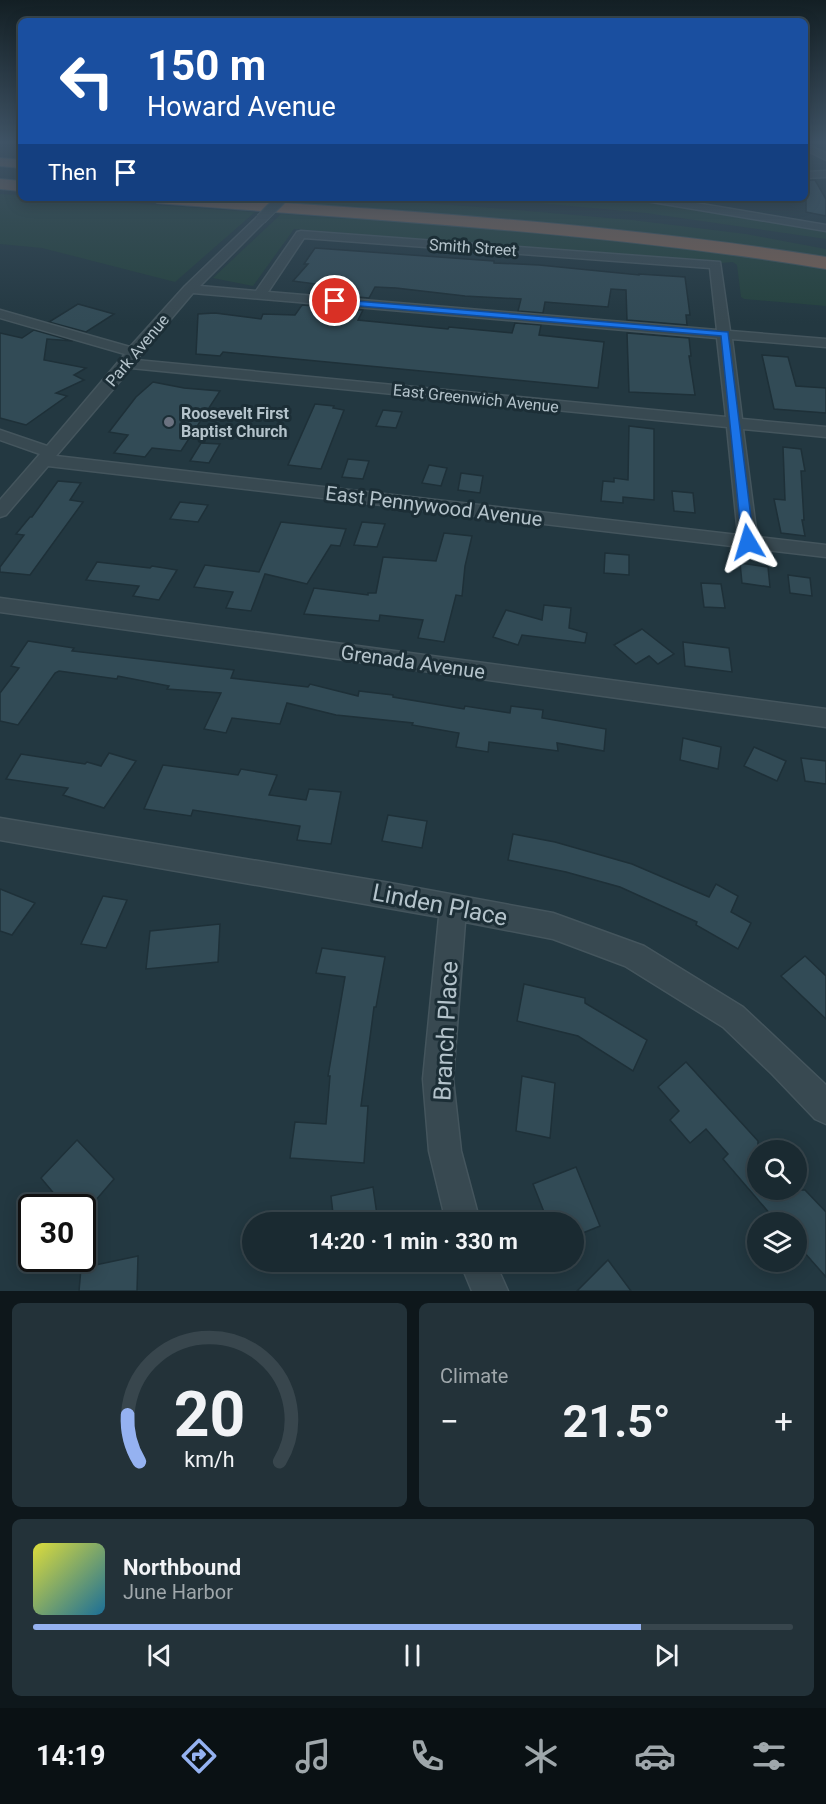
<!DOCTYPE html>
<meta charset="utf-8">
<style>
body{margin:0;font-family:Roboto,sans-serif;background:#233239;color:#f1f3f6;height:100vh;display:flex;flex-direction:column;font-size:22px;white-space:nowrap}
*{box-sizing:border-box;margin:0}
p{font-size:20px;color:#9fa7ab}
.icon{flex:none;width:33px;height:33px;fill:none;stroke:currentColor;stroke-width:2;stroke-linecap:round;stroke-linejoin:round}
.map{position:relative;height:1291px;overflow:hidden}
.sheet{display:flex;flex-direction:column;gap:12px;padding:12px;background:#0e171b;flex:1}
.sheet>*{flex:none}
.hud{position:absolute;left:18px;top:18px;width:790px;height:183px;border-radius:9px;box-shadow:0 3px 15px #0003,0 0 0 2px #38464d;background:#1a4fa0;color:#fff;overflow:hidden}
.tools{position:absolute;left:747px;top:1140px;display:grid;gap:12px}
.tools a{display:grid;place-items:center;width:60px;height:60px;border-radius:50%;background:#1a2a31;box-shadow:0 3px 15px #0003,0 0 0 2px #38464d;font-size:30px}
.speed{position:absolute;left:18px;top:1194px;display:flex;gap:12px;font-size:30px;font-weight:700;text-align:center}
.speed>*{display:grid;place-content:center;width:78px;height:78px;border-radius:50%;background:#1a2a31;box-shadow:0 3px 15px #0003,0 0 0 2px #38464d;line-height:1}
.speed .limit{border:3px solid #111;border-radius:9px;background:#fff;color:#111}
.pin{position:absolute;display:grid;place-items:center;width:51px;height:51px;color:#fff;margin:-26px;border:3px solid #fff;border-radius:50%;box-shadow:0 2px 6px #0007}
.me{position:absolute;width:66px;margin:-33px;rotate:353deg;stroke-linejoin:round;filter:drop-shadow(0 0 4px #0008)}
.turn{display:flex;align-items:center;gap:21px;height:126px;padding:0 30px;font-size:27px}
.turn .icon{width:78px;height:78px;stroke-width:2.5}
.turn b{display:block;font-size:42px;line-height:51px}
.then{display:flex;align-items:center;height:57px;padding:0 30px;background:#0003;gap:12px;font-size:22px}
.big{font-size:45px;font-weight:700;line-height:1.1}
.sheet .widget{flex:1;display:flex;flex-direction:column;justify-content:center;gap:9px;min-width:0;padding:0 21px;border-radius:9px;background:#233239}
.sheet .dial{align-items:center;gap:0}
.dial svg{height:156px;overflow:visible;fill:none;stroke:#38464d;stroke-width:7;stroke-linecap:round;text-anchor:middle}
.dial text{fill:#f1f3f6;stroke:none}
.song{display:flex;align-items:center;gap:18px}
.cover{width:72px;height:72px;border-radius:9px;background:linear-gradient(135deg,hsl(60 70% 55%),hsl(200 70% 35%))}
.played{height:6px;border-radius:3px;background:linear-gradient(90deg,#95b2f1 80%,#38464d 80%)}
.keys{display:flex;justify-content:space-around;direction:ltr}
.heat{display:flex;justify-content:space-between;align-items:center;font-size:33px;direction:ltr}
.sheet .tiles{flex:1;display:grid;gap:12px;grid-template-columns:1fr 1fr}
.widget:last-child{grid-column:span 2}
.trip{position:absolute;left:242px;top:1212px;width:342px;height:60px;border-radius:30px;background:#1a2a31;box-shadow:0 3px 15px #0003,0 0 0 2px #38464d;font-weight:700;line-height:60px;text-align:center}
.dock{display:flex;height:96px;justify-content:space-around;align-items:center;background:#0a1114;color:#9fa7ab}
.dock .icon{width:42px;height:42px}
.dock .selected{color:#95b2f1}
.dock b{font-size:27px;color:#f1f3f6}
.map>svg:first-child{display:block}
.green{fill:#25423e}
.building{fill:#324b56;stroke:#1e3038;stroke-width:1.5}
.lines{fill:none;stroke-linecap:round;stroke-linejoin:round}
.minor-casing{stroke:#44555d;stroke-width:3}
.highway-casing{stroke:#42535b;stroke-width:2}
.minor{fill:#384951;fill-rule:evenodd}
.highway{fill:#786054;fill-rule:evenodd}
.minor-bridge-casing{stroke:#44555d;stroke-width:12;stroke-linecap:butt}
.minor-bridge{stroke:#384951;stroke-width:10}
.route{fill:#1a73e8;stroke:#114b97;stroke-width:1.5}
.worship-dot{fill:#6b7280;stroke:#1c2e36;stroke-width:2}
.labels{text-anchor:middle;stroke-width:6;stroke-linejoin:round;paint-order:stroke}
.far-street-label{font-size:16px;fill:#b4c3cb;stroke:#1c2e36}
.far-poi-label{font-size:16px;font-weight:bold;fill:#b4c3cb;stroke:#1c2e36;text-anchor:start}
.street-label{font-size:20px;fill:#b4c3cb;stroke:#1c2e36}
.near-street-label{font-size:24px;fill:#b4c3cb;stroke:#1c2e36}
</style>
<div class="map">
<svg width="826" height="1291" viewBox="0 0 826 1291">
<rect width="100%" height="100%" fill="#233841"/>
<g class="green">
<polygon points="0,194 21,195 21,198 58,198 255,212 175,282 42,248 0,244"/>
<path d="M 202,198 L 361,198 L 492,208 L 632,220 L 746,234 L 826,249 L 826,259 C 620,220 410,217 202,198 Z"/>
<polygon points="484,198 628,198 826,232 826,239 646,213"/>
<path d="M 281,214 C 463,227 647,235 826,270 L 826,306 L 744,299 L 741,297 L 737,265 L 733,262 L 721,263 L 294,229 L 253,286 L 213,278 Z"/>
</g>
<g class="building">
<polygon points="806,180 815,180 826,199 826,216 806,212"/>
<polygon points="315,248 494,261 494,263 539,265 639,275 639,274 685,277 690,315 686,315 687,325 627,320 626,290 611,289 608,307 545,302 543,313 518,311 521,299 465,296 396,288 375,287 369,298 310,293 316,284 293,281 308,264 304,264"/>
<polygon points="78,304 114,314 86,332 49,322"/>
<polygon points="302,305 363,310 358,320 448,329 449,327 512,333 515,323 541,325 539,335 604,342 598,388 223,352 220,356 196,354 198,314 215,313 261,319 263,314 295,315"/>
<polygon points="34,330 73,341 47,339 44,360 86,368 74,375 84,380 56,393 67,396 26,425 0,418 0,333 22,338"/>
<polygon points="627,333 689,338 691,356 689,356 695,395 629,392"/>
<polygon points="762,355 788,357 796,386 826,388 826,413 774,409"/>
<polygon points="153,382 184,388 220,391 181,451 152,448 145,457 114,453 128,435 109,432 136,397"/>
<polygon points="315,404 334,406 333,408 344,410 321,469 288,465"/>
<polygon points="383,410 402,412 396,428 376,426"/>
<polygon points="629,426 654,429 654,500 623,497 623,503 601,501 603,481 614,482 614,478 628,480"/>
<polygon points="201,443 220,444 209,463 190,461"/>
<polygon points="783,447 801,449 805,471 801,471 804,520 802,520 805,536 781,533 774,499 785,500"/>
<polygon points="348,459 369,461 363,479 342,477"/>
<polygon points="429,465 447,468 441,486 422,483"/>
<polygon points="461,473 483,476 480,493 458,490"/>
<polygon points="58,481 81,483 70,500 83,502 30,575 0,572 0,567 24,535 16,534 30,517 32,517"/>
<polygon points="672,491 693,493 695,513 674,511"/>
<polygon points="180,502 208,505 198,522 170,519"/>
<polygon points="281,522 346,529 340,546 331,545 307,584 265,574 251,611 226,608 233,592 194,587 205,565 259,572"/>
<polygon points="362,522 385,524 377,547 354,545"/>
<polygon points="444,533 472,536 465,566 462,596 456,595 444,642 418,638 423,620 380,615 379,621 304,614 314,588 368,595 368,593 376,593 383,557 436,561"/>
<polygon points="605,553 629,555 629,575 604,573"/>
<polygon points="97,562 150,568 152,566 177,570 159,600 133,596 139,586 86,580"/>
<polygon points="740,563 768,567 770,587 742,583"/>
<polygon points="788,575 810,578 812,596 790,593"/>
<polygon points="701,583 721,584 725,608 704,607"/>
<polygon points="544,605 571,608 569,628 587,633 585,643 522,635 518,645 493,637 506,610 542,620"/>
<polygon points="642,629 674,654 658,664 649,656 636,664 614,645"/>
<polygon points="28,641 74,648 72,651 234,670 231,678 308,687 310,684 358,696 359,691 393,695 393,697 464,709 465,706 510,713 511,706 543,710 542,718 606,729 604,751 557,743 558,751 489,742 488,752 456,747 459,733 412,725 413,723 336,715 287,703 280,724 232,718 226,733 204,729 221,693 167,689 169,686 118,676 117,679 59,671 55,673 18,725 0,721 0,693 19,668 11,666"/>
<polygon points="683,642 729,648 732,672 685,666"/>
<polygon points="683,738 721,747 718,769 680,760"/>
<polygon points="754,747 786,761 777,781 744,766"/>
<polygon points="109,753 136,761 104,808 63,795 68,788 6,779 21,754 85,764 87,762 101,766"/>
<polygon points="801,758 826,761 826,784 805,781"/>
<polygon points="163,765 238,775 241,769 277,775 269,795 306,800 309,789 341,792 331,844 297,840 300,826 193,810 191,816 144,809"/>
<polygon points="388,815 427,821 422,848 382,841"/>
<polygon points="513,834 555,842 632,864 709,897 716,884 738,896 731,912 751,923 738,949 696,925 697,922 620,887 566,872 508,860"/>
<polygon points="0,889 35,903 12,935 0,931"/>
<polygon points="103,896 127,900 106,948 81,944"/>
<polygon points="220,924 218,962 146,969 150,931"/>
<polygon points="322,948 385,957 376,1007 374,1007 361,1106 368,1106 364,1163 290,1158 295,1122 326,1124 330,1076 328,1076 345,977 316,973"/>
<polygon points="805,956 826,976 826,1019 781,976"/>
<polygon points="524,984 585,998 585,1003 647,1040 633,1071 578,1036 517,1021"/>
<polygon points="686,1062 758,1141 758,1190 805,1190 826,1212 826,1277 796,1243 796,1222 777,1222 723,1159 728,1154 706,1129 690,1143 670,1120 679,1111 658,1087"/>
<polygon points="522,1076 555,1083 550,1138 516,1131"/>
<polygon points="77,1140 114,1179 89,1208 66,1208 41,1178"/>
<polygon points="576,1167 600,1226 573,1237 573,1222 548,1222 533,1184"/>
<polygon points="373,1187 378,1222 334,1222 331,1196"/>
<polygon points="138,1256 137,1291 79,1291 81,1268"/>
<polygon points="608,1260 631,1291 577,1291"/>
</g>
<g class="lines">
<g class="minor-casing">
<g id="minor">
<polygon points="806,144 826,153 826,160 806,150"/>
<polygon points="826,171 826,177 806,178 806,172"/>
<polygon points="641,198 666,198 826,225 826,231 646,201"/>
<path d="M 261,216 L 265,217 L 265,221 L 200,286 L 256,291 L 297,232 L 301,231 L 720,262 L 730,331 L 826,339 L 826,347 L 732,339 L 742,419 L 826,427 L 826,437 L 743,429 L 757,537 L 826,545 L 826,557 L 48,466 L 6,515 L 0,517 L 0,500 L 40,454 L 0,440 L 0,430 L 47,446 L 125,354 L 0,318 L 0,310 L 130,347 L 185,286 L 257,217 ZM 304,238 L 710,268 L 717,330 L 268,292 ZM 193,293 L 717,338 L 726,417 L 136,360 ZM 131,368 L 727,427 L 738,535 L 56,456 Z"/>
<polygon points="0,598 826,709 826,727 0,612"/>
<polygon points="0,818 390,883 553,913 644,946 743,1007 826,1085 826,1124 815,1119 772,1074 723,1027 625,966 553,939 465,922 453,1079 461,1151 480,1222 446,1222 429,1151 423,1079 439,917 0,840"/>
<polygon points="460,1262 495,1262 508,1291 472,1291"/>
</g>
</g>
<g class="highway-casing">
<g id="highway">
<polygon points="0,158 21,160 21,168 0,166"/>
<polygon points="0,179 21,181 21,191 0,189"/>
<path d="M 149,198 C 229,198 309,205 389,210 C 535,221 681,234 826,257 L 826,269 C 604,232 381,221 157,203 Z"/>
</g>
</g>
<use href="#minor" class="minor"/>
<use href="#highway" class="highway"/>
<g class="minor-bridge-casing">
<polyline id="minor-bridge" points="261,219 282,198"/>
</g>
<use href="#minor-bridge" class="minor-bridge"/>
</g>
<linearGradient id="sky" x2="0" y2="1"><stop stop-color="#131f24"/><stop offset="0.44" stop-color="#3f5365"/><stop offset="1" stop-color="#3f5365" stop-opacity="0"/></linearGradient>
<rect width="826" height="323" fill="url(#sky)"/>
<polygon class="route" points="332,299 728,332 754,542 748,546 742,542 721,336 335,304 332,303"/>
<circle class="worship-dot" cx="169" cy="422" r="6"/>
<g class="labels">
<g class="far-street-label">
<text transform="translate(473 247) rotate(4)" y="6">Smith Street</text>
<text transform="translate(137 350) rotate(-50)" y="6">Park Avenue</text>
<text transform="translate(476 398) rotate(6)" y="6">East Greenwich Avenue</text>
</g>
<g class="far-poi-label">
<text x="181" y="419">Roosevelt First<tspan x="181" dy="18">Baptist Church</tspan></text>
</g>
<g class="street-label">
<text transform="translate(434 506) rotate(7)" y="7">East Pennywood Avenue</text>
<text transform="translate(413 662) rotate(8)" y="7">Grenada Avenue</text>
</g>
<g class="near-street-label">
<text transform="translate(440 905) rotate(11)" y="8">Linden Place</text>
<text transform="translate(446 1031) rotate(-87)" y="8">Branch Place</text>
</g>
</g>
</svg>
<div class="tools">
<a><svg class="icon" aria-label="search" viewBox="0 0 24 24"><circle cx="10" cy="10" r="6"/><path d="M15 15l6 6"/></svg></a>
<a><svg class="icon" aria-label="layers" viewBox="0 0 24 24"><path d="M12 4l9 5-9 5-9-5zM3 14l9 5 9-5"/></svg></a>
</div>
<div class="speed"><div class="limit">30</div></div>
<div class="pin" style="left:335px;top:301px;background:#d93025"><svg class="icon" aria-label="arrive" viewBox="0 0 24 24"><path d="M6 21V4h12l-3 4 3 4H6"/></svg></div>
<svg class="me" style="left:748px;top:542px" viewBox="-20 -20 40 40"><path d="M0-17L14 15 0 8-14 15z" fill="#1a73e8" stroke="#fff" stroke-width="4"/></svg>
<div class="trip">14:20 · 1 min · 330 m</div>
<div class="hud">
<div class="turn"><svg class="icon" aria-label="left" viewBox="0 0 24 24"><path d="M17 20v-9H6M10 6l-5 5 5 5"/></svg><div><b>150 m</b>Howard Avenue</div></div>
<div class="then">Then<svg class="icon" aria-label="arrive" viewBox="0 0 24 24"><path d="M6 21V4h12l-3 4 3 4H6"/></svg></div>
</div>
</div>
<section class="sheet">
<div class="tiles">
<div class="widget dial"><svg viewBox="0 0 100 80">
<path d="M14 69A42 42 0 1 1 86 69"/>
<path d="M14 69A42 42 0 0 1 8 45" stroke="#95b2f1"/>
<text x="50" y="56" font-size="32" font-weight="700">20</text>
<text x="50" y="72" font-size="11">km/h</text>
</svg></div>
<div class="widget"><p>Climate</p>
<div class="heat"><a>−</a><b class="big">21.5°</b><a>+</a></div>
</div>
<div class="widget">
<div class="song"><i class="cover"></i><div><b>Northbound</b><p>June Harbor</p></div></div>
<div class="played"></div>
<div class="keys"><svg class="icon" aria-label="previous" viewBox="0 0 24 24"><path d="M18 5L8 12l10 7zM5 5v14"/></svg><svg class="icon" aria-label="pause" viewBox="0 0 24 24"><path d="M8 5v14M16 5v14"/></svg><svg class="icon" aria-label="next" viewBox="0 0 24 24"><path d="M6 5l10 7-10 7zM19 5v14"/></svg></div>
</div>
</div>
</section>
<nav class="dock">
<b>14:19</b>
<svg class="icon selected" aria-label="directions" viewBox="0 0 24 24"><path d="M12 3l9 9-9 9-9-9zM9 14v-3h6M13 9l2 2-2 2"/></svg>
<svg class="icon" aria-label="music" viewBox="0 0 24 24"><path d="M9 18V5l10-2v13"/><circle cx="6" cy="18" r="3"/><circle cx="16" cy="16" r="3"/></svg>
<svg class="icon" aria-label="phone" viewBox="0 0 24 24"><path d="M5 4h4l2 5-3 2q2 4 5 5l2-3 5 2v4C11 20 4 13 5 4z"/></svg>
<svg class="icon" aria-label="climate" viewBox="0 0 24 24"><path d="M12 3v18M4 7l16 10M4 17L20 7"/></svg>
<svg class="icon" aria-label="car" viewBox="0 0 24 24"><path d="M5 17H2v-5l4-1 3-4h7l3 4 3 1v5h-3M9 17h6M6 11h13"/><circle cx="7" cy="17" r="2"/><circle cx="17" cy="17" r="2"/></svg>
<svg class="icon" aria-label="filters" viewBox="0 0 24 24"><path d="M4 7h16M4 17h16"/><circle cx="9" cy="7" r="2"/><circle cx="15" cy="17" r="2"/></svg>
</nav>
